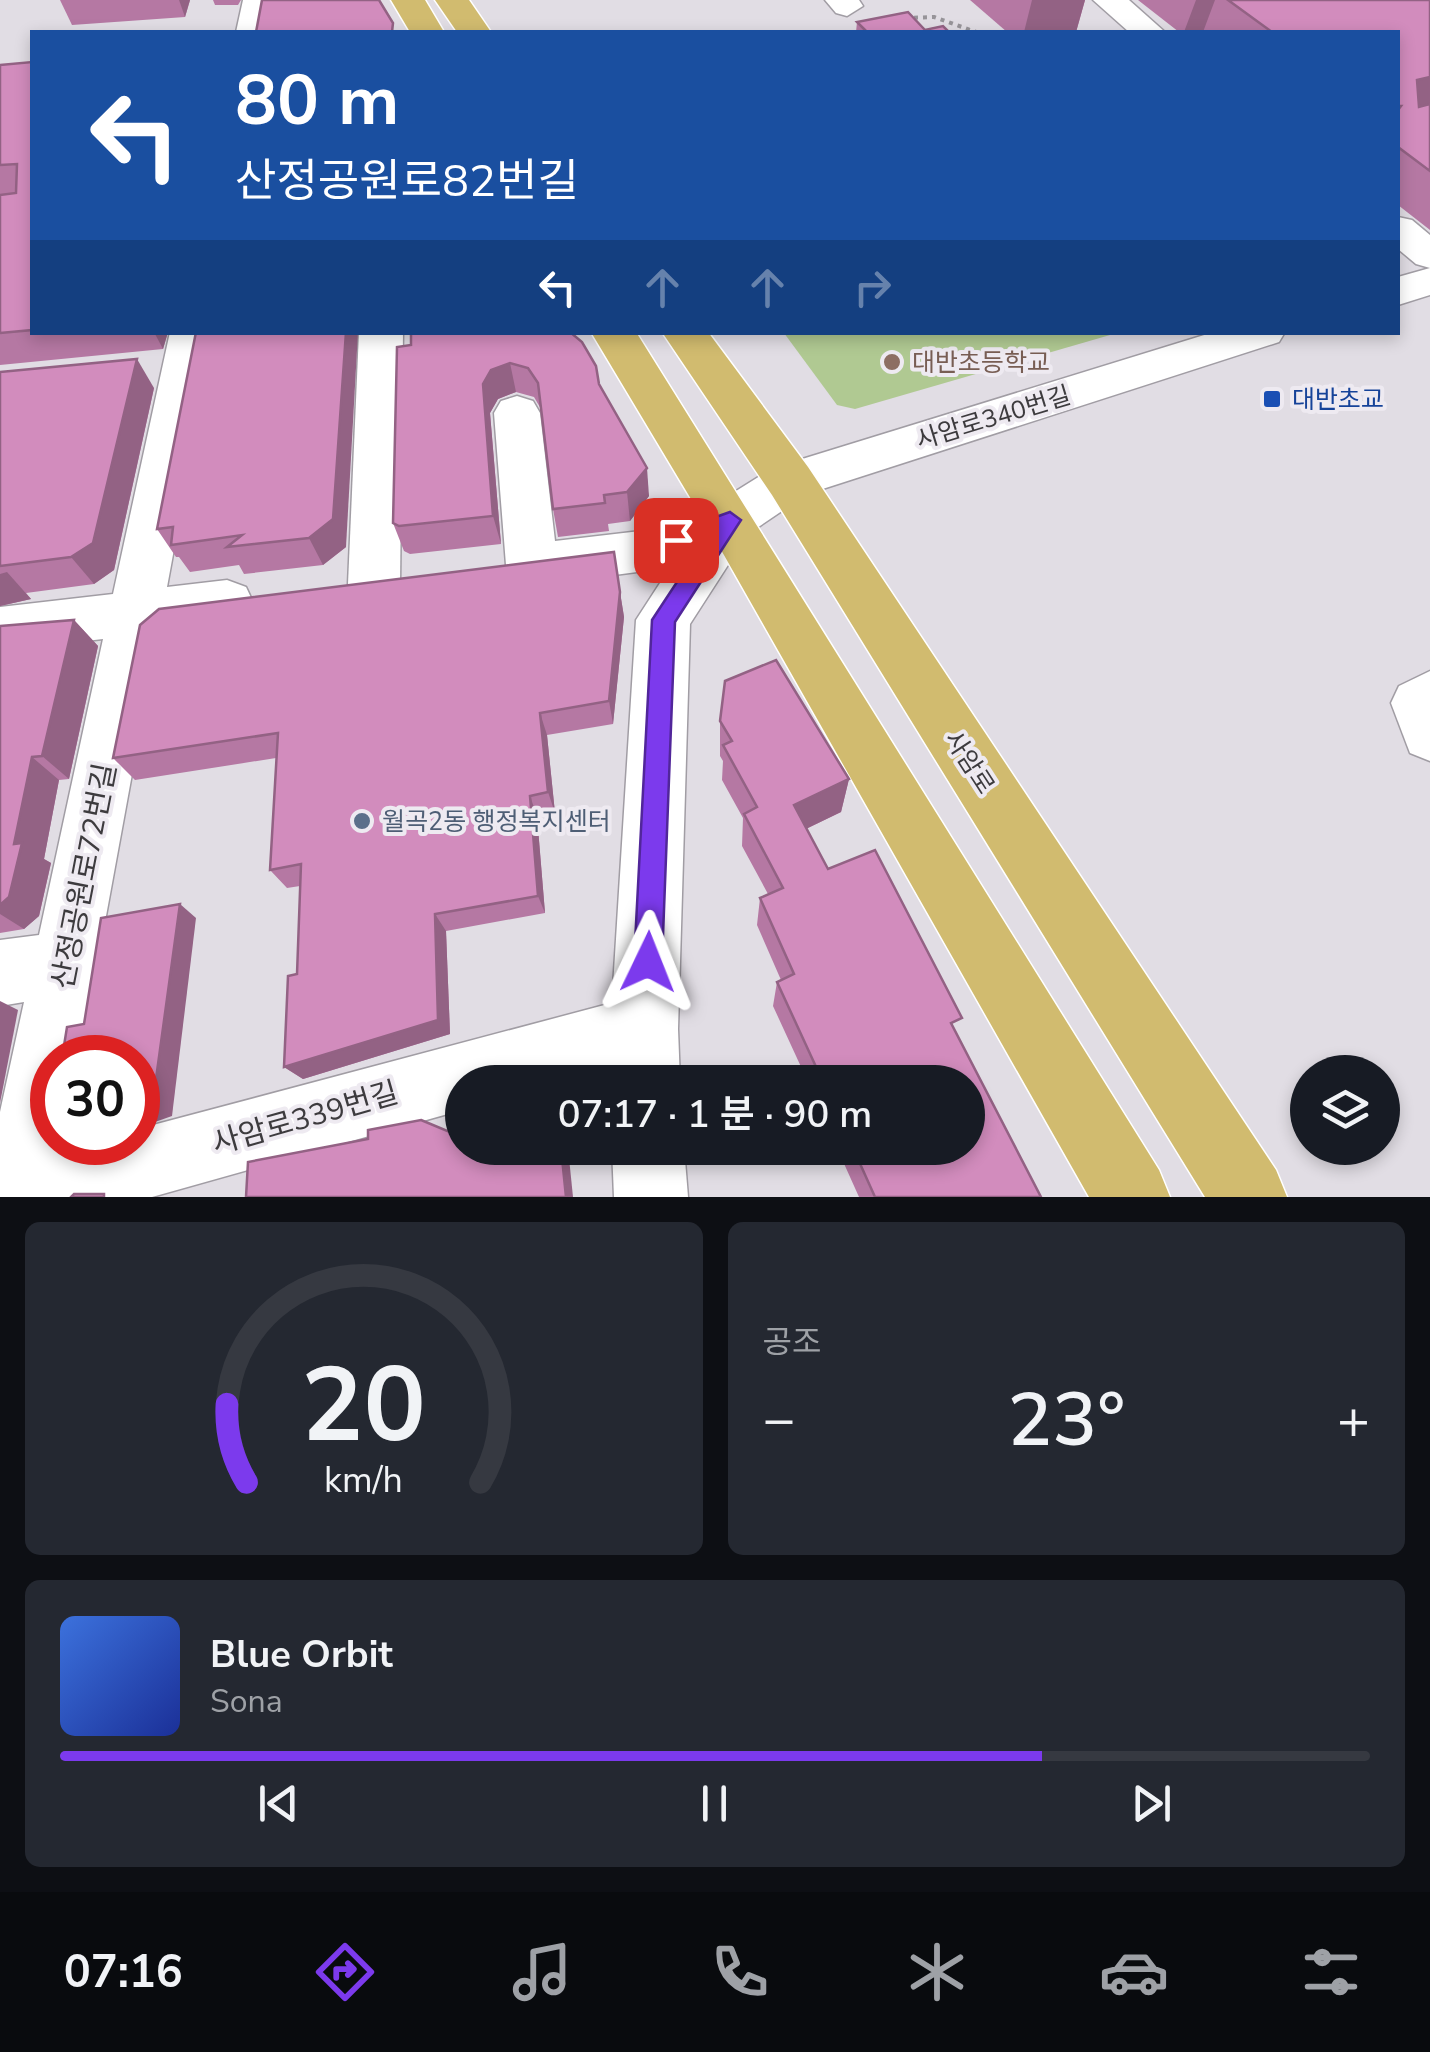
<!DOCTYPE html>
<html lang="ko">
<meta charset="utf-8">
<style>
body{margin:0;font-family:"Nunito Sans","Noto Sans KR",sans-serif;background:#242831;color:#f1f3f6;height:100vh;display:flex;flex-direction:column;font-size:38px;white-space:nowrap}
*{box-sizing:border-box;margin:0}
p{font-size:32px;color:#9ea1a6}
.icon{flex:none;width:55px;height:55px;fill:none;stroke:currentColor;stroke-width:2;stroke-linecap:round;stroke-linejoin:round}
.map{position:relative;height:1197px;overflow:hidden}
.drawer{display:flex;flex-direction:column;gap:25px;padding:25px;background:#0d0f14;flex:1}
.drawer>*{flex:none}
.banner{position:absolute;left:30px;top:30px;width:1370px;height:305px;border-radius:0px;box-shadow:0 5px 15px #0003;background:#1a4fa0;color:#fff;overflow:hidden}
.controls{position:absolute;left:1290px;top:1055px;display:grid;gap:20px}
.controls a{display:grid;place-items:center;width:110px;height:110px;border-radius:50%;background:#171b24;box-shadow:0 5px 15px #0003;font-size:50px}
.speed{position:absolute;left:30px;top:1035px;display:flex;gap:20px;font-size:50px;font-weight:700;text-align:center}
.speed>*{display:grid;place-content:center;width:130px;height:130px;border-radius:50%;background:#171b24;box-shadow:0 5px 15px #0003;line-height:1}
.speed .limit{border:15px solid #d22;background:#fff;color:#111}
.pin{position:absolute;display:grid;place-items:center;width:85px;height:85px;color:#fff;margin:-42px;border-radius:20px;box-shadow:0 5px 15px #0006}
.me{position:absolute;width:110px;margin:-55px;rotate:2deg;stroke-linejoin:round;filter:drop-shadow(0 0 8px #0008)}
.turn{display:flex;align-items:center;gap:35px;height:210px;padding:0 40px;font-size:45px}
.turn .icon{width:130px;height:130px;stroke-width:2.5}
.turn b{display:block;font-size:70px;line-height:85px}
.lanes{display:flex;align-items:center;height:95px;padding:0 40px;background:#0003;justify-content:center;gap:50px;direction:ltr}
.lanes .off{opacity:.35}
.big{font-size:75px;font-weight:600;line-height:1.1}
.drawer .card{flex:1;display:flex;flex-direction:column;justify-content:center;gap:15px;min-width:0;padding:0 35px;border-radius:15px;background:#242831}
.drawer .dial{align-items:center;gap:0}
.dial svg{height:260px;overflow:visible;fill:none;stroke:#363941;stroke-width:7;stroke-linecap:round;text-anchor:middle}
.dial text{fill:#f1f3f6;stroke:none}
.song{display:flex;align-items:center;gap:30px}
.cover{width:120px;height:120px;border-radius:15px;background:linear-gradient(135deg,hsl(220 70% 55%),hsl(230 70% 35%))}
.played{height:10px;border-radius:5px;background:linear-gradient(90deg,#7c3aed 75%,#363941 75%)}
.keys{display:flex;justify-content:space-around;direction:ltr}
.heat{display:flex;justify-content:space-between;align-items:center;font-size:55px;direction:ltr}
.drawer .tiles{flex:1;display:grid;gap:25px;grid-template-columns:1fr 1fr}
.card:last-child{grid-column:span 2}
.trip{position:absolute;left:445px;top:1065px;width:540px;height:100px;border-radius:50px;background:#171b24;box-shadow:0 5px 15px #0003;font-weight:600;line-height:100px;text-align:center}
.tab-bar{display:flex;height:160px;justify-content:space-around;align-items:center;background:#090b0e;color:#9ea1a6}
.tab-bar .icon{width:70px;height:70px}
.tab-bar .selected{color:#7c3aed}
.tab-bar b{font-size:45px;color:#f1f3f6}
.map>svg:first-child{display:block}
.green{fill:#b0c992}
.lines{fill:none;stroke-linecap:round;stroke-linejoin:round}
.minor-casing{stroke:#a19da4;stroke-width:3}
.major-casing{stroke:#fff;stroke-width:3}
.path{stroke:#979499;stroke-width:4;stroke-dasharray:4 5;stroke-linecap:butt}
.minor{fill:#fff;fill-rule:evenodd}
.major{fill:#d1bb6f;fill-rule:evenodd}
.wall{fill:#b578a3}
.shaded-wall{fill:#936284}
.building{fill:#d28cbd;stroke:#936284;stroke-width:2.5}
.route{fill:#7c3aed;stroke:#51269a;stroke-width:2.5}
.education-dot{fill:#8d6e63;stroke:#eeeaf1;stroke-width:4}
.transit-dot{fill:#1a4fb4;stroke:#eeeaf1;stroke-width:4}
.service-dot{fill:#5c6f8a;stroke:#eeeaf1;stroke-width:4}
.labels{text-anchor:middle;stroke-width:8;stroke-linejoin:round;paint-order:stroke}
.education-label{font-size:25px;fill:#785e54;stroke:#eeeaf1;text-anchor:start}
.transit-label{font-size:25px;fill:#164399;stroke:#eeeaf1;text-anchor:start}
.street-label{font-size:25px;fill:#3d3b3e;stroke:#eeeaf1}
.service-label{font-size:25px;fill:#4e5e75;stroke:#eeeaf1;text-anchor:start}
.near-street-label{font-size:30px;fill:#3d3b3e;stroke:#eeeaf1}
</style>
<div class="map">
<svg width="1430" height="1197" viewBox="0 0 1430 1197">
<rect width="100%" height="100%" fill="#e1dde4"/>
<polygon class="green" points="784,333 1117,333 855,409 837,405"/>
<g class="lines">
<g class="minor-casing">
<g id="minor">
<polygon points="243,0 275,0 268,32 236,32"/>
<polygon points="825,0 859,0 863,6 847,16 836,13"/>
<polygon points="1093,0 1129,0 1165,32 1129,32"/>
<polygon points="1398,217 1412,220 1430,235 1430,295 1398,305 1398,277 1430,268 1416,264 1398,249"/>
<polygon points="170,332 214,332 167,587 227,580 246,587 253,602 246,617 158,632 80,1058 52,1058 52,1142 65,1142 63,1150 89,1142 138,1142 138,1129 612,1003 636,620 673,563 652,570 532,586 514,580 506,565 494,413 501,401 517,396 533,401 540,413 555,541 649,530 712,506 773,468 1214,332 1285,332 1279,342 807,494 748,534 690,624 678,1029 680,1082 612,1082 611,1071 567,1082 462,1082 462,1110 152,1197 0,1197 0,1112 24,1002 0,1006 0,940 39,935 103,639 0,651 0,607 113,594"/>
<polygon points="359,332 403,332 400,584 392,599 374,605 356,599 348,584"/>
<polygon points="1430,671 1430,761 1410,753 1391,703 1399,686"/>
<polygon points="612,1148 684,1148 688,1197 614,1197"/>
</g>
</g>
<g class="major-casing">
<g id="major">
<polygon points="391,0 425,0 444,32 410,32"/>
<polygon points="435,0 469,0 491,32 457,32"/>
<polygon points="591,332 636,332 1159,1170 1170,1197 1089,1197 712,534"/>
<polygon points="662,332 708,332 808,467 1276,1170 1287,1197 1205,1197 772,495"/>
</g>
</g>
<polyline class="path" points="905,18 934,17 976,32"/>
<use href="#minor" class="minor"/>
<use href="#major" class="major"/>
</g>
<g class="wall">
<polygon points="60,0 190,0 185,17 72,25"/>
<polygon points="213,0 241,0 238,5 215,5"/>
<polygon points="970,0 1085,0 1076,32 1007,32"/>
<polygon points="1138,0 1430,0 1430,230 1398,205 1398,32 1179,32"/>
<polygon points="857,22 925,30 949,32 856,32"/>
<polygon points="32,62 32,332 168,332 163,349 0,365 0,65"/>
<polygon points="196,332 346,547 323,565 244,574 239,565 190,572 179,557 176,557 157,529"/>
<polygon points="411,332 599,384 649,496 630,521 608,524 609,531 558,537 553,509 541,409 534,397 516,392 498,399 490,413 501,544 410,554 404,551 393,523 411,345"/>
<polygon points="0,372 154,388 114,570 94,584 26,593 31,599 0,606"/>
<polygon points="620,592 624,617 613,724 547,735 555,813 537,816 545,913 446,931 450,1034 303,1079 284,1067 297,974 300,886 287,888 270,870 276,758 135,780 113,758"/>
<polygon points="74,620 98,646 69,779 59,780 44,859 51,863 39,916 24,929 0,933 0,626"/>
<polygon points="720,721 849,779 841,812 806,829 828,869 954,1029 1041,1197 859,1197 837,1148 968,1148 968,1082 808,1082 773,1006 777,982 781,980 757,925 760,898 768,894 742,846 743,818 722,780 723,761 720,756"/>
</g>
<g class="shaded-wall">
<polygon points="179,0 190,0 185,17"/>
<polygon points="1032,0 1085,0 1076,32 1024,32"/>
<polygon points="1196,0 1215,0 1203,32 1184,32"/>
<polygon points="1430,77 1430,112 1398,119 1417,80"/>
<polygon points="154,332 168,332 163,349"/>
<polygon points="346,332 358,332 346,547 323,565 309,538"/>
<polygon points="137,359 154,388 114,570 94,584 71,557"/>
<polygon points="510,363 516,392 498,399 490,413 501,544 493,516 483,384 491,370"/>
<polygon points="647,468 649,496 630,521 627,492"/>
<polygon points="7,572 31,599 0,606 0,574"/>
<polygon points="620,592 624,617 613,724 609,701"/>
<polygon points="74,620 98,646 69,779 42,756"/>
<polygon points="540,713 547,735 555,813 548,792"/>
<polygon points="32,757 59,780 44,859 51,863 39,916 24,929 0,914 0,905"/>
<polygon points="849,779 841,812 789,837 794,805"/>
<polygon points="530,796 537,816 545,913 538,896"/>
<polygon points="180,904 196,918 172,1116 138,1128 138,1113"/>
<polygon points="435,914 446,931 450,1034 303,1079 284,1067"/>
<polygon points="0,1001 18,1010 0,1103"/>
<polygon points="561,1148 568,1148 573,1197 566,1197"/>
</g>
<g class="building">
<polygon points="262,0 379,0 393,23 392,32 256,32"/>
<polygon points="1228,0 1430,0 1430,77 1417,80 1419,107 1430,104 1430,171 1398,147 1398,110 1401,106 1398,106 1398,32 1272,32"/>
<polygon points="908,12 925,30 943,26 949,32 867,32 857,22"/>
<polygon points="32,62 32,330 0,333 0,195 16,193 17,164 0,165 0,65"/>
<polygon points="196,332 346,332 333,519 309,538 227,547 242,535 171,545 173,527 157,529"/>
<polygon points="411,332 570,332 582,342 596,366 599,384 647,468 627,492 604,495 605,503 553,509 538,383 528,368 510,363 491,370 483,384 493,516 399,526 393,523 397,347 411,345"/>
<polygon points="137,359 93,543 71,557 0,566 0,372"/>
<polygon points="614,552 620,592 609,701 540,713 548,792 530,796 538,896 435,914 438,1020 284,1067 288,976 297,974 301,864 270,870 278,733 113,758 140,625 159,609"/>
<polygon points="74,620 42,756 32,757 14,844 22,843 9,897 0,905 0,626"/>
<polygon points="776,660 849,779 794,805 828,869 875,850 962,1018 951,1023 1041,1197 875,1197 853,1148 968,1148 968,1082 823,1082 777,982 794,974 760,898 783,888 744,814 757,807 723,745 732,741 720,721 725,681"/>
<polygon points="180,904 152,1108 138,1113 138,1058 62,1058 67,1027 84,1024 101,918"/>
<polygon points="554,1073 555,1082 503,1082"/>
<polygon points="421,1120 462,1137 462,1148 561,1148 566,1197 246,1197 248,1162 368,1139 368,1130"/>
<polygon points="74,1194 104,1194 104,1197 71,1197"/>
</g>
<polygon class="route" points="730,512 741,520 675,622 662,962 658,971 648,976 638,971 634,962 652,620 706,538 676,549 665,540 668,534"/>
<circle class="education-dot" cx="892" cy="362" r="10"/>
<rect class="transit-dot" x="1262" y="389" width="20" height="20" rx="5"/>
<circle class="service-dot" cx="362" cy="821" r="10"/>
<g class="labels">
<g class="education-label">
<text x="912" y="371">대반초등학교</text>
</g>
<g class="transit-label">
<text x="1292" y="408">대반초교</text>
</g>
<g class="street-label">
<text transform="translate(993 417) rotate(-17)" y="9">사암로340번길</text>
<text transform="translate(970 762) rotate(57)" y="9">사암로</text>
</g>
<g class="service-label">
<text x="382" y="830">월곡2동 행정복지센터</text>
</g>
<g class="near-street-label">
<text transform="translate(84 876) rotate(-79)" y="10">산정공원로72번길</text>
<text transform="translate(305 1118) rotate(-16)" y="10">사암로339번길</text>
</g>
</g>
</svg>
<div class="controls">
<a><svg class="icon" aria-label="layers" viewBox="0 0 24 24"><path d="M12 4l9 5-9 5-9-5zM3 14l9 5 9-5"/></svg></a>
</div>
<div class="speed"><div class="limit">30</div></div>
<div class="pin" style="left:676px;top:540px;background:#d93025"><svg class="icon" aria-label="arrive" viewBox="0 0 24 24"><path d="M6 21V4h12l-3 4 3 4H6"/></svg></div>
<svg class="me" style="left:648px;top:962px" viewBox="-20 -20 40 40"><path d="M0-17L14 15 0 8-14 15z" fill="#7c3aed" stroke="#fff" stroke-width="4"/></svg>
<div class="trip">07:17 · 1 분 · 90 m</div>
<div class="banner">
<div class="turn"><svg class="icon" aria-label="left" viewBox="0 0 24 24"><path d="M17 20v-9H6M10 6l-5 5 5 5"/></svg><div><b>80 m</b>산정공원로82번길</div></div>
<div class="lanes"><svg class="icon" aria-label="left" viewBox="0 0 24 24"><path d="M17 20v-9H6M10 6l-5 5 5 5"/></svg><svg class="icon off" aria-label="ahead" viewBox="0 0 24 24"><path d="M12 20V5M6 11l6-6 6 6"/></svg><svg class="icon off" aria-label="ahead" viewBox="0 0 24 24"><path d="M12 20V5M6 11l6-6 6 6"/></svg><svg class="icon off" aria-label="right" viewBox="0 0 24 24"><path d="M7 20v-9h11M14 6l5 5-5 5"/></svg></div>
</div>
</div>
<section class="drawer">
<div class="tiles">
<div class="card dial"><svg viewBox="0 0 100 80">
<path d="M14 69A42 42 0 1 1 86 69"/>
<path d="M14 69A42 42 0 0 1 8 45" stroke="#7c3aed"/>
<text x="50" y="56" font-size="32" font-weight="700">20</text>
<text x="50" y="72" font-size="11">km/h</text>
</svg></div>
<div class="card"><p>공조</p>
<div class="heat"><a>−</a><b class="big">23°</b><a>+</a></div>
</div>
<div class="card">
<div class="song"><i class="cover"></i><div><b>Blue Orbit</b><p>Sona</p></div></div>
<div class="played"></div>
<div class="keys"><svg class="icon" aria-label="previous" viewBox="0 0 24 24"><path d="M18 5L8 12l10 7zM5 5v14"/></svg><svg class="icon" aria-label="pause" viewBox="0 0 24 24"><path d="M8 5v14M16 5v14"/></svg><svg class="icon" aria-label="next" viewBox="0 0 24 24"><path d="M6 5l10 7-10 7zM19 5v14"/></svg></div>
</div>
</div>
</section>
<nav class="tab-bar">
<b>07:16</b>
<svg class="icon selected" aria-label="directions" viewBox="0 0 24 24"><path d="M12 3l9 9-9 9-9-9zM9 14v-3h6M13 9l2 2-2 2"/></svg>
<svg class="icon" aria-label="music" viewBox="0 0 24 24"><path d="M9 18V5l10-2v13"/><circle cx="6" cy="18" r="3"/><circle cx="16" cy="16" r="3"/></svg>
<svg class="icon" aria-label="phone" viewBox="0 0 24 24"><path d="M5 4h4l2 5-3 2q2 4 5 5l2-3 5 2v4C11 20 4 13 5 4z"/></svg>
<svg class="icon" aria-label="climate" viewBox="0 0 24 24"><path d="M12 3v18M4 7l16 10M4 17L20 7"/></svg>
<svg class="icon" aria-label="car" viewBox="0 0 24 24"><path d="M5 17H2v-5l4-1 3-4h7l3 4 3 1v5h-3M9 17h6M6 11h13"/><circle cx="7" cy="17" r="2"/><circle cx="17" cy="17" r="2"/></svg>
<svg class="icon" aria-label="filters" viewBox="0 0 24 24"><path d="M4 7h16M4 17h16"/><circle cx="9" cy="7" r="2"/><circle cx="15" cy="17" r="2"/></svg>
</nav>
